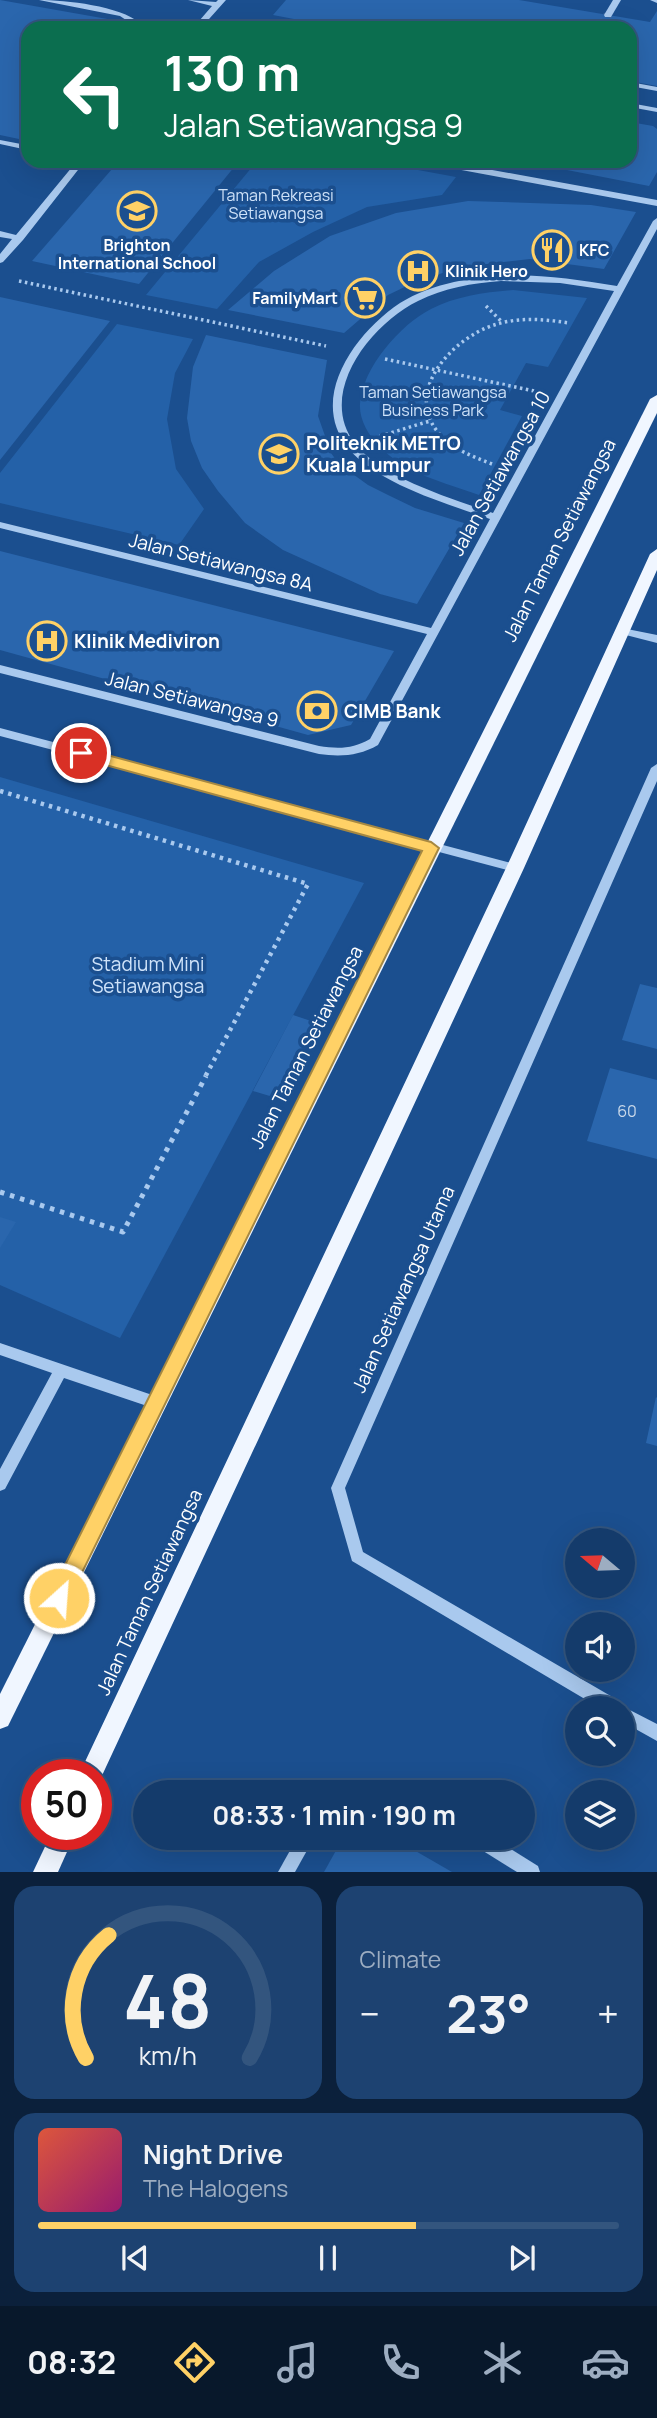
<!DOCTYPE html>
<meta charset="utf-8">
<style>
body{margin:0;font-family:Manrope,sans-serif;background:#1d4271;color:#f1f3f6;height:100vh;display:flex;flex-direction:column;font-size:26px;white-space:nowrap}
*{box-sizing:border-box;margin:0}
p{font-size:23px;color:#9dadc1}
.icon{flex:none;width:38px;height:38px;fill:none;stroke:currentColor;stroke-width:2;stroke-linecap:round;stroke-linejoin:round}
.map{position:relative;height:1872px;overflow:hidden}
.panel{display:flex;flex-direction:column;gap:14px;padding:14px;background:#0b203b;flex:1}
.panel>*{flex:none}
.banner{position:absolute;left:21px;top:21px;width:616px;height:147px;border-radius:21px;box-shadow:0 7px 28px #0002,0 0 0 2px #33557e;background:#0b6e4f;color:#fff;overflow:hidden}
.needle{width:46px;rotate:289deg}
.buttons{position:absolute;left:565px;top:1528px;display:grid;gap:14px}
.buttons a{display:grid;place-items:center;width:70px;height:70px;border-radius:50%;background:#143b6b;box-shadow:0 7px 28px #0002,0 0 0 2px #33557e;font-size:35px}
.speed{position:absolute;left:21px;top:1759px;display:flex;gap:14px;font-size:35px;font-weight:700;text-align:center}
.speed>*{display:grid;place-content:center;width:91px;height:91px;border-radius:50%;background:#143b6b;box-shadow:0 7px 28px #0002,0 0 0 2px #33557e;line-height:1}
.speed .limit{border:10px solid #d22;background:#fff;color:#111}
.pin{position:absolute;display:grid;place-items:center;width:60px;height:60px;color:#fff;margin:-30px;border:4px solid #fff;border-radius:50%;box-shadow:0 2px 7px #0007}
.me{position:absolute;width:77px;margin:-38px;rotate:26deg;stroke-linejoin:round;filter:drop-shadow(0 0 5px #0008)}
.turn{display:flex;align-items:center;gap:24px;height:147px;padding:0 28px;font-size:32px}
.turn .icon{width:91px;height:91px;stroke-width:2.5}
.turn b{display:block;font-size:49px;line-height:60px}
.big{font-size:52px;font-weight:700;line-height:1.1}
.panel .tile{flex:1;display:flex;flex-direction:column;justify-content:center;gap:10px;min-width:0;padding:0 24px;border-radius:21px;background:#1d4271}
.panel .dial{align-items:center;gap:0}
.dial svg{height:182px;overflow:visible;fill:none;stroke:#33557e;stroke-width:7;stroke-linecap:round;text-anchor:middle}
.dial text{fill:#f1f3f6;stroke:none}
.song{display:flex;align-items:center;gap:21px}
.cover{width:84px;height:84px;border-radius:10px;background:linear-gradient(135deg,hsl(10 70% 55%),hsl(320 70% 35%))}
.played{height:7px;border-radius:4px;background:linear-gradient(90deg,#ffd166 65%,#33557e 65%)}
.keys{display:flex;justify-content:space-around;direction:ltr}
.heat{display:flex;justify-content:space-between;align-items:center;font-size:38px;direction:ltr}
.panel .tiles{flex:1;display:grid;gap:14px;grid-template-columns:1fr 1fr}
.tile:last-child{grid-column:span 2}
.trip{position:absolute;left:133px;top:1780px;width:402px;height:70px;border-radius:35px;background:#143b6b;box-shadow:0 7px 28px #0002,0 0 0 2px #33557e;font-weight:700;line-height:70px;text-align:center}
.tab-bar{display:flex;height:112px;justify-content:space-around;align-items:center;background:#08182b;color:#9dadc1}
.tab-bar .icon{width:49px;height:49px}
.tab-bar .current{color:#ffd166}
.tab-bar b{font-size:32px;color:#f1f3f6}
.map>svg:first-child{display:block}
.green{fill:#2461a8}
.building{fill:#2a66ad}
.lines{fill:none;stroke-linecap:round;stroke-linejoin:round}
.minor-tunnel{stroke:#3d69a0;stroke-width:9;stroke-dasharray:9 4.5;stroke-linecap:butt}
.path-far2{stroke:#a9c9ee;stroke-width:3.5;stroke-dasharray:2.5 3.5;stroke-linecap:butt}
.path-far1{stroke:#a9c9ee;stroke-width:4.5;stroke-dasharray:3.5 5;stroke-linecap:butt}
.path{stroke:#a9c9ee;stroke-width:5;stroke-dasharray:4.5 6;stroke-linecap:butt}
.minor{fill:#a9c9ee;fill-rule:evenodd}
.major{fill:#f0f6ff;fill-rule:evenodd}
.route{fill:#ffd166;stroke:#a68842;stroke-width:2}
.labels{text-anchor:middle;stroke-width:7;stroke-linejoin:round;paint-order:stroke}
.far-park-label{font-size:16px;fill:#cfe3fa;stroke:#1b4f8f}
.far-poi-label{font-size:16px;font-weight:bold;fill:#fff;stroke:#1b4f8f;text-anchor:start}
.number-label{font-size:16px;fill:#cad9ea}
.poi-label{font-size:19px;font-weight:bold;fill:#fff;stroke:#1b4f8f;text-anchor:start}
.street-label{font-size:19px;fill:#fff;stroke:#1b4f8f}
.park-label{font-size:19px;fill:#cfe3fa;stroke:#1b4f8f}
</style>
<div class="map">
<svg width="657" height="1872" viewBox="0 0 657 1872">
<rect width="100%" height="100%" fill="#1b4f8f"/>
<g class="green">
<polygon points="257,161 369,161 456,177 442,195 367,207 313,232 259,262 217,309 146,295"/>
<path d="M 513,290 L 587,298 L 548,367 L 526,363 L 500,410 L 522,416 L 479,495 C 445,483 404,473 379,446 C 368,435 359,419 360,404 C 362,368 401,324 431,309 C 456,296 486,292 513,290 Z"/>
<polygon points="117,324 193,339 175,373 167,419 176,469 204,509 179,545 0,503 0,473"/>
<polygon points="0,777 364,883 120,1338 0,1285"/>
</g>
<g class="building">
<polygon points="0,0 130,23 125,28 28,28 28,130 19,139 0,135"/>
<polygon points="286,0 519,0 650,22 657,11 657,86 630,81 630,28 341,28 273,15"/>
<polygon points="630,122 653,126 657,129 657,172 649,186 526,162 630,161"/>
<polygon points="119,161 239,161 139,284 32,261"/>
<polygon points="468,201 591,205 636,212 604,269 530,259 461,267 415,282 388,295 344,333 228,310 274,271 330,236 396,213"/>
<polygon points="0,297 110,321 0,460"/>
<polygon points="206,335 327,360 318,416 331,453 339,464 368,485 388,495 415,508 464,523 417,604 380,594 283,550 245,523 218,491 202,468 191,441 187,418 193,367"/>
<polygon points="0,551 394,651 351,725 308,735 0,650"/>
<polygon points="640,984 657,988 657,1049 622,1040"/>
<polygon points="293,1015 323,1025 283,1100 253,1091"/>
<polygon points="610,1068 657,1080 657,1159 587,1141"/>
<polygon points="0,1217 16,1222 0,1248"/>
<polygon points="656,1397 657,1398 657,1446 646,1443"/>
<polygon points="343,1838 393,1838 452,1872 324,1872"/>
</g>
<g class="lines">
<polyline class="minor-tunnel" points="600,28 608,15"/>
<g class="path-far2">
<polyline points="385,161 401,164"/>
<polyline points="19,281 326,346"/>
<polyline points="486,306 502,322"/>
<polyline points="385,359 534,391"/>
<polyline points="380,436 430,421"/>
<path d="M 492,464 C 472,456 451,449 437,431 C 404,389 455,337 494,325 C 518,317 544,319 569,323"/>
</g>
<polyline class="path-far1" points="0,791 308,884 205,1077"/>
<polyline class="path" points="0,1192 123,1232 206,1076"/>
<g class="minor">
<path d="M 39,0 C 66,0 120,6 140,23 L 136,28 L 128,28 L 132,24 L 120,16 Z"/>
<polygon points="188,0 216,2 218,0 226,0 201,28 193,28 212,6"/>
<polygon points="613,0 621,0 611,17 605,17 604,15"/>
<polygon points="650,0 657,0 657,3"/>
<polygon points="630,82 657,87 657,91 630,86"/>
<polygon points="630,103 657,108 657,112 630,107"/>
<polygon points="25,139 28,139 28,146 23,149 0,144 0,140 21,144"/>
<polygon points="77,161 85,161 23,240 3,262 0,263 0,254 12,239 0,237 0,231 16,235"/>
<polygon points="425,161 443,161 657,200 657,206 429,164"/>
<path d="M 657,218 L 657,229 L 378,745 C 359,756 340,757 319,754 L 0,673 L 0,665 L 319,746 C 338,749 353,749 370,739 L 427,634 L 0,528 L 0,522 L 431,628 L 490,519 C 448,504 378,484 349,449 C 307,399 355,333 400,303 C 416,293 436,286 454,282 C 508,269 563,277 617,286 L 653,221 ZM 501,281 L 560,283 L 614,291 L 493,513 C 453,499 382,478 355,444 C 316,393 371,324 418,301 C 444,288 472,283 501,281 Z"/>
<polygon points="622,628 657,635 657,643 618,633 617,631 618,629"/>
<polygon points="0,728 515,864 521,868 515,872 0,736"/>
<polygon points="657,764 657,781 345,1488 363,1552 621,1702 622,1706 657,1724 657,1741 623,1722 623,1708 600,1708 352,1561 331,1488 651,768"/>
<polygon points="0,1343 161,1398 163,1403 161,1408 156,1409 64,1378 5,1489 0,1491 0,1469 52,1373 0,1355"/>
<polygon points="297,1838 314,1838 295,1872 278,1872"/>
<polygon points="470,1838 493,1838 538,1866 540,1872 517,1872 472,1844"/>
</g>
<g class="major">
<polygon points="657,395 657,413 8,1726 0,1729 0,1694 650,399"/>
<polygon points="657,549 657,570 524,868 99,1782 96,1784 96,1774 79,1774 83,1766 506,868 650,554"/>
<polygon points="51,1834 75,1834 58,1872 33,1872"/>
</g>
</g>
<polygon class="route" points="81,748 431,842 439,848 66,1605 59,1608 52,1605 49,1598 52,1591 422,851 76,757 73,753 76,750"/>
<defs>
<g id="school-ring" transform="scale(2.0125)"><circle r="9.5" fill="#1b4f8f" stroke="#ffd166" stroke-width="1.5"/><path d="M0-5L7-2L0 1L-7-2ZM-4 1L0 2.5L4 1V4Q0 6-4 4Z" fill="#ffd166"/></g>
<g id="restaurant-ring" transform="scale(2.0125)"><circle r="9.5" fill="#1b4f8f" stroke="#ffd166" stroke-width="1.5"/><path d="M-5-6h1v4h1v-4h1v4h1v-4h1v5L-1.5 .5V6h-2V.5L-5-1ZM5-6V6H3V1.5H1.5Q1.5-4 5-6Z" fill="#ffd166"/></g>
<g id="hospital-ring" transform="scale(2.0125)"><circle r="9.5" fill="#1b4f8f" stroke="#ffd166" stroke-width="1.5"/><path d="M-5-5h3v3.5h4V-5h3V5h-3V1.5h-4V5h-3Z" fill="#ffd166"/></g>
<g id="supermarket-ring" transform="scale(2.0125)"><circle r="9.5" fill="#1b4f8f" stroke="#ffd166" stroke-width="1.5"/><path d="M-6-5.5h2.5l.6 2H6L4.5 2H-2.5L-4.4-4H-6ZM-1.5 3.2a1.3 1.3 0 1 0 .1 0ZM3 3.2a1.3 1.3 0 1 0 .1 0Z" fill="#ffd166"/></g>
<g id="university-ring" transform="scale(2.0125)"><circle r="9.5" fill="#1b4f8f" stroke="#ffd166" stroke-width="1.5"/><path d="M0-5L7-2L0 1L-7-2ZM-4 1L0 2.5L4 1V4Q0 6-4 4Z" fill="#ffd166"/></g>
<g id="bank-ring" transform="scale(2.0125)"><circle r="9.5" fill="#1b4f8f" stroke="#ffd166" stroke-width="1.5"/><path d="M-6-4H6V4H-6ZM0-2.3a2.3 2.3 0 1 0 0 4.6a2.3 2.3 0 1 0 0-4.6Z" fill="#ffd166"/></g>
</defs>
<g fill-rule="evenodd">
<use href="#school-ring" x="137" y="211"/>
<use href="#restaurant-ring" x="552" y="250"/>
<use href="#hospital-ring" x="418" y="271"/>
<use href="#supermarket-ring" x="365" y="298"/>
<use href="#university-ring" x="279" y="454"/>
<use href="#hospital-ring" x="47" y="641"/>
<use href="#bank-ring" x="317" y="711"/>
</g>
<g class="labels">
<g class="far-park-label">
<text x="276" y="201">Taman Rekreasi<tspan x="276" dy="18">Setiawangsa</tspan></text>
<text x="433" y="398">Taman Setiawangsa<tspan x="433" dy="18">Business Park</tspan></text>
</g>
<g class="far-poi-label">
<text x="137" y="251" text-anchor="middle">Brighton<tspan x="137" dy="18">International School</tspan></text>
<text x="579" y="256">KFC</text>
<text x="445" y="277">Klinik Hero</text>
<text x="338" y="304" text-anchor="end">FamilyMart</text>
</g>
<g class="number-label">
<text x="627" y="1117">60</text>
</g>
<g class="poi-label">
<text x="306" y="450">Politeknik METrO<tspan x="306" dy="22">Kuala Lumpur</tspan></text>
<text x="74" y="648">Klinik Mediviron</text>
<text x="344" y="718">CIMB Bank</text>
</g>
<g class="street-label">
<text transform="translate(500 473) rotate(-61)" y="7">Jalan Setiawangsa 10</text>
<text transform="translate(559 540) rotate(-63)" y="7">Jalan Taman Setiawangsa</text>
<text transform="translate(221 562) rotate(14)" y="7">Jalan Setiawangsa 8A</text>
<text transform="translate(192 699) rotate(14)" y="7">Jalan Setiawangsa 9</text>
<text transform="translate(306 1047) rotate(-63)" y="7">Jalan Taman Setiawangsa</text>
<text transform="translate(403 1289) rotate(-66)" y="7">Jalan Setiawangsa Utama</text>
<text transform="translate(149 1592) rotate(-65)" y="7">Jalan Taman Setiawangsa</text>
</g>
<g class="park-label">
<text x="148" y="971">Stadium Mini<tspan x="148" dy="22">Setiawangsa</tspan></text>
</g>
</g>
</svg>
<div class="buttons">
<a><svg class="needle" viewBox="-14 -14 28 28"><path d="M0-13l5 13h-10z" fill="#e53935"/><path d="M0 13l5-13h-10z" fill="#9dadc1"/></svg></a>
<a><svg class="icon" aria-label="sound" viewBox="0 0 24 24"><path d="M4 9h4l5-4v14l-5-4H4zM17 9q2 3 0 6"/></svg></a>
<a><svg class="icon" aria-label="search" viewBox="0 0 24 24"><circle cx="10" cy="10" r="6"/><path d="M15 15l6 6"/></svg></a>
<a><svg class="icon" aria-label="layers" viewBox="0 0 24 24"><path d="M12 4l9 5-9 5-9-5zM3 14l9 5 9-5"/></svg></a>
</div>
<div class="speed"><div class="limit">50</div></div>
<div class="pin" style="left:81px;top:753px;background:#d93025"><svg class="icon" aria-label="arrive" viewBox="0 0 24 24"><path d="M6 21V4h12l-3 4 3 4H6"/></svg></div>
<svg class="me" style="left:59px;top:1598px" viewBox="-20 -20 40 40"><circle r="17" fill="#ffd166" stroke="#fff" stroke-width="3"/><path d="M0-11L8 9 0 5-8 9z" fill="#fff"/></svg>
<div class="trip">08:33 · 1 min · 190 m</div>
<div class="banner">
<div class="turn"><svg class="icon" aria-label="left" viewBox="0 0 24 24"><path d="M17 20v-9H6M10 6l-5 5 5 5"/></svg><div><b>130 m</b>Jalan Setiawangsa 9</div></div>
</div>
</div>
<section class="panel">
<div class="tiles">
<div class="tile dial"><svg viewBox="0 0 100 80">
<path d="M14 69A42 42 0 1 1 86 69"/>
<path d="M14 69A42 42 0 0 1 24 15" stroke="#ffd166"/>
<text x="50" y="56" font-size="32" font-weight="700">48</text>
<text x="50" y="72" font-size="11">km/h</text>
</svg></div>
<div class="tile"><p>Climate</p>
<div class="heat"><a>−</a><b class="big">23°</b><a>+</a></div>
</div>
<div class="tile">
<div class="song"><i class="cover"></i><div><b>Night Drive</b><p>The Halogens</p></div></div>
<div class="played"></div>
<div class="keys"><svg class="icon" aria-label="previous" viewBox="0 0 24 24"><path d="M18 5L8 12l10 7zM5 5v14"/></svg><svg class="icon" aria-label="pause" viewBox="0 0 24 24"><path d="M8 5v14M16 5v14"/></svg><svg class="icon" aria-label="next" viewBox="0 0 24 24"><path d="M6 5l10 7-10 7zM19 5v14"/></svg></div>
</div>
</div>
</section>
<nav class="tab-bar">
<b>08:32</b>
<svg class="icon current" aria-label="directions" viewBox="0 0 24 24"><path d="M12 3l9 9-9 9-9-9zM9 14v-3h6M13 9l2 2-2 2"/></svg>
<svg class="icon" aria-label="music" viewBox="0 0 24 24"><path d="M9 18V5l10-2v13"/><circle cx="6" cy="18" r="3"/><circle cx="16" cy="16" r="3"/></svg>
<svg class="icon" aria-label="phone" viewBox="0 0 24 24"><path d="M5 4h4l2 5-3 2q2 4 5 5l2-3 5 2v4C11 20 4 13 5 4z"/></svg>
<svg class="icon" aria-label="climate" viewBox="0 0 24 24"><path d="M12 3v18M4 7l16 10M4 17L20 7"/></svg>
<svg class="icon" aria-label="car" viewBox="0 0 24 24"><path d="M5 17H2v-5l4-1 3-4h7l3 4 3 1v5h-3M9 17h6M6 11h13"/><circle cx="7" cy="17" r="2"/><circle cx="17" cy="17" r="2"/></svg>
</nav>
